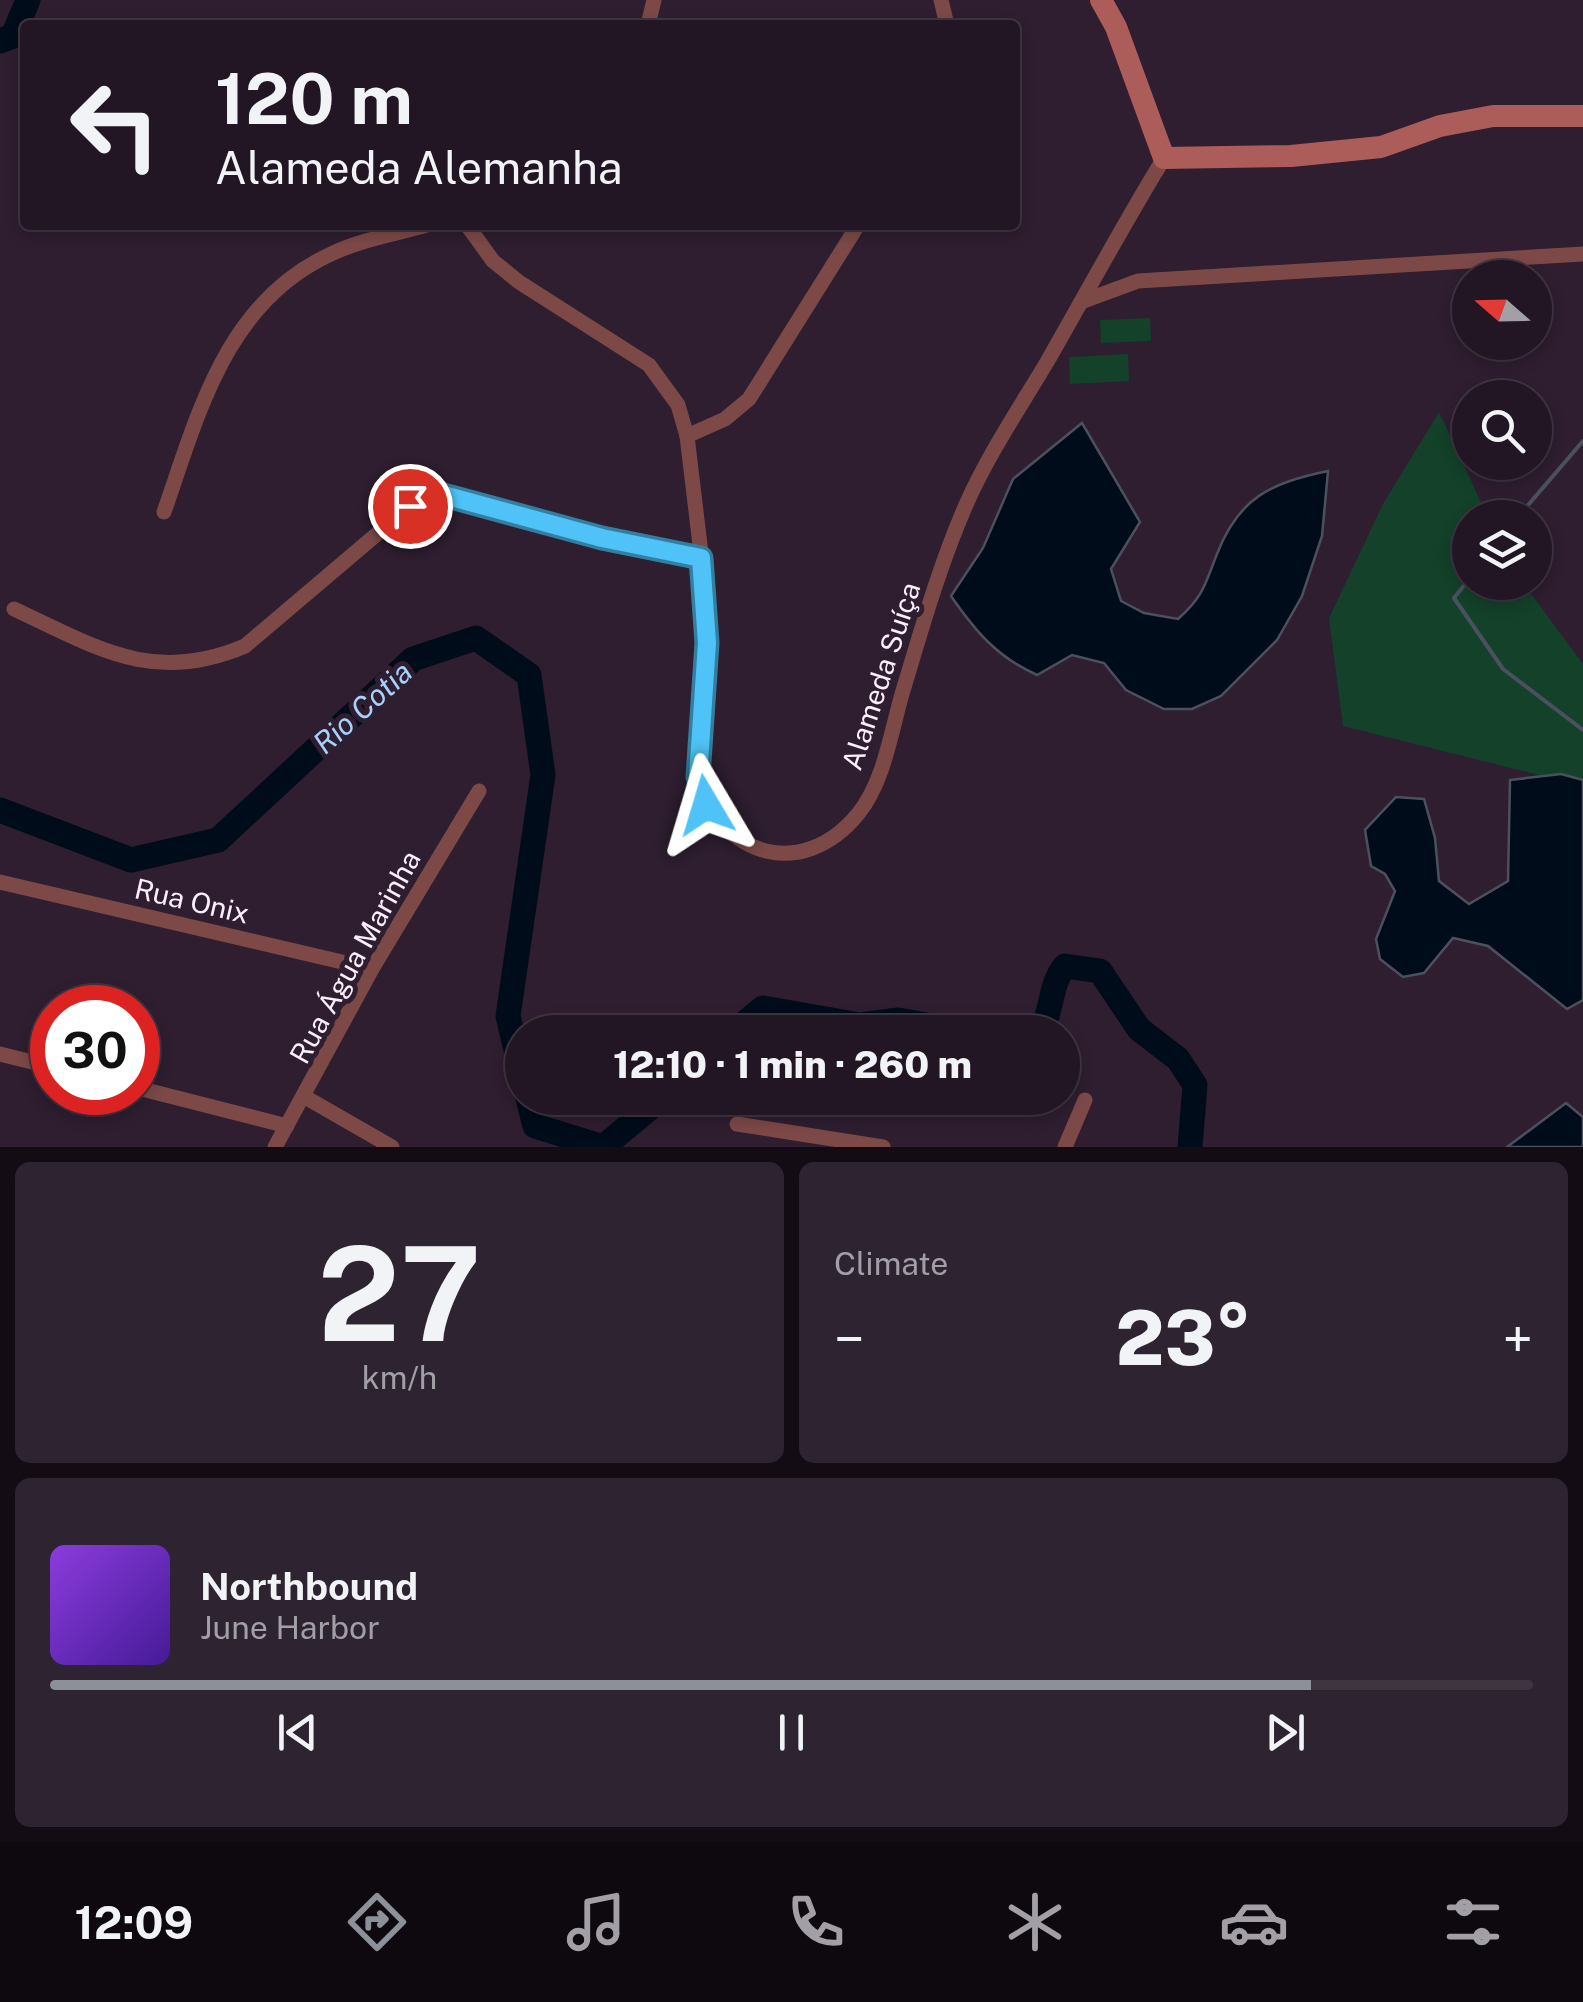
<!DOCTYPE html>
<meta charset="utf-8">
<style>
body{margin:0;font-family:"Public Sans",sans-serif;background:#2e2331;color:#f1f3f6;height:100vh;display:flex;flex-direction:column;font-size:38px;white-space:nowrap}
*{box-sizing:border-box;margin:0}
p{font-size:32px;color:#a29fa6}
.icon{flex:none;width:55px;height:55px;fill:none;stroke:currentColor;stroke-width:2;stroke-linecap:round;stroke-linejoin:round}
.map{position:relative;height:1147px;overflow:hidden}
.sheet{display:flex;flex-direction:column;gap:15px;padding:15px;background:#130c14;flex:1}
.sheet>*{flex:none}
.guide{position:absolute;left:20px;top:20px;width:1000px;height:210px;border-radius:10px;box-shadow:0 5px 15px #0003,0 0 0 2px #3f3541;background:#221624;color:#f1f3f6;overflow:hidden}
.needle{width:65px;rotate:290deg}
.tools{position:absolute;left:1452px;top:260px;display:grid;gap:20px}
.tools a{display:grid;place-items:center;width:100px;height:100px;border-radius:50%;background:#221624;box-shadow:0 5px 15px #0003,0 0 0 2px #3f3541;font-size:50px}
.speed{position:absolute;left:30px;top:985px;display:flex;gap:20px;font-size:50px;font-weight:700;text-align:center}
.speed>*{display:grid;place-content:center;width:130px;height:130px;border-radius:50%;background:#221624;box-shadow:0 5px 15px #0003,0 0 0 2px #3f3541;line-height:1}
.speed .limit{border:15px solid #d22;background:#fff;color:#111}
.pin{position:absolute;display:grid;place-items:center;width:85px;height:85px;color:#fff;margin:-42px;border:5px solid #fff;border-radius:50%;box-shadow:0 2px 10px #0007}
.me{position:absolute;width:110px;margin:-55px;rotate:353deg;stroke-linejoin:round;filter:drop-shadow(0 0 8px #0008)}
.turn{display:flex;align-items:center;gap:35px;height:210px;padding:0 30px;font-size:45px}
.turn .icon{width:130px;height:130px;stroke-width:2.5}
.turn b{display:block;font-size:70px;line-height:85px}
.big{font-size:75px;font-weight:800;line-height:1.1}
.sheet .card{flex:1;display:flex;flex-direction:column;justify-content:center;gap:15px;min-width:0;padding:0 35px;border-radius:15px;background:#2e2331}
.sheet .dial{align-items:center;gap:0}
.dial b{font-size:130px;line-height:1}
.song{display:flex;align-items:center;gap:30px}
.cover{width:120px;height:120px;border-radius:15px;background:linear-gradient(135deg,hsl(270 70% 55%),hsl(260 70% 35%))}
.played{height:10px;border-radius:5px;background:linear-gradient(90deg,#8c9099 85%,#3f3541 85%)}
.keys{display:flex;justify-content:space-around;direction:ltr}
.heat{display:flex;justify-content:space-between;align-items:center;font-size:55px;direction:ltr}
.sheet .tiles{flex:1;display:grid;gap:15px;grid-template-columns:1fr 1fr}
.card:last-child{grid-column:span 2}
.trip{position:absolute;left:505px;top:1015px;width:575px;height:100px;border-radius:50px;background:#221624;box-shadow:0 5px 15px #0003,0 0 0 2px #3f3541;font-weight:800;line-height:100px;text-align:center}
.menu{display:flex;height:160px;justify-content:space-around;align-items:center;background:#0e090e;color:#a29fa6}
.menu .icon{width:70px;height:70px}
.menu .selected{color:#8c9099}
.menu b{font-size:45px;color:#f1f3f6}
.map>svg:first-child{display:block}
.green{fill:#13412a}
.water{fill:#000c1a;stroke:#4b505e;stroke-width:2.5}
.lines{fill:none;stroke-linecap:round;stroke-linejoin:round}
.stream{stroke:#4b505e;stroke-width:4}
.river{stroke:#000c1a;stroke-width:25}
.street{stroke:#7c4947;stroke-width:15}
.secondary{stroke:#ac5c59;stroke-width:22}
.route-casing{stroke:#337fa1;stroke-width:25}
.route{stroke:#4fc3f7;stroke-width:18}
.labels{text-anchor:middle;stroke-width:10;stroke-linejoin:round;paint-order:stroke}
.street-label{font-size:28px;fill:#faeffb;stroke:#2e1e30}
.water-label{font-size:30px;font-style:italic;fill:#a5d3fb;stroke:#2e1e30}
</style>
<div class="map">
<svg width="1583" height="1147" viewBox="0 0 1583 1147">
<rect width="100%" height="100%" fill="#2e1e30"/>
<g class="green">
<polygon points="1150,318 1151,341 1101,343 1100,320"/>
<polygon points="1128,354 1129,381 1070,384 1069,357"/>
<polygon points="1439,412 1488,517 1470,518 1470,582 1523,583 1583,664 1583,786 1343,726 1329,618 1383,504"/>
</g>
<g class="water">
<path d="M 1082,423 L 1140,522 L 1111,569 L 1121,601 L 1144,613 L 1178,619 C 1204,596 1205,584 1217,554 C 1239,497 1271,483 1328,471 L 1322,536 L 1302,596 L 1277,640 L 1221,696 L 1192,709 L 1164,709 L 1126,690 L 1104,663 L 1072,655 L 1037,675 C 997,657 976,632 951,596 L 983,548 L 1013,479 Z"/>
<polygon points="1561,774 1583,780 1583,1000 1567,1009 1488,946 1453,938 1424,973 1403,977 1380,959 1376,939 1395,891 1385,874 1371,866 1365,830 1396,797 1424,799 1435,838 1439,881 1469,904 1508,881 1510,780"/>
<polygon points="1566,1103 1583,1117 1583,1147 1507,1147"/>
</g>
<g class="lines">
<g class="stream">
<polyline points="1517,518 1583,441"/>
<polyline points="1470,578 1454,598 1503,669 1583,730"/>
</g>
<g class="river">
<polyline points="0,41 13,36 28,0"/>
<polyline points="0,810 131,860 218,840 413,659 476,638 529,675 543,775 508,1016 522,1075"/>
<polyline points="734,1032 763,1008 860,1025 898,1020 966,1032"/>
<path d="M 1038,1032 C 1054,1014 1048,986 1065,966 L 1100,971 L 1139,1029 L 1178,1059 L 1195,1085 L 1190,1147"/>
<polyline points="528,1098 535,1126 603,1147 662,1098"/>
</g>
<g class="street">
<polyline points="941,0 947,25"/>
<polyline points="648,25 654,0"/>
<path d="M 467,225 L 493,261 L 519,282 L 649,365 L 678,405 L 687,436 L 706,595 L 698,777 C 721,858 803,881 858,814 C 884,782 891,732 902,694 C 921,631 939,567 965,507 C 987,456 1019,409 1047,362 C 1086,294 1123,225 1164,158"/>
<polyline points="1081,302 1138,281 1583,254"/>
<polyline points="687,436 725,419 749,399 858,225"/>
<path d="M 164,512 C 199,412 226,302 331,254 C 360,240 395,234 427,225"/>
<path d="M 14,609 C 97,648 154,685 245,646 L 410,506 L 440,494 L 602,538 L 701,558"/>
<polyline points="0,882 372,969"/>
<polyline points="0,1054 52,1067"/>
<polyline points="138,1088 287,1126"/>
<polyline points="305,1097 392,1147"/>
<polyline points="737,1124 883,1147"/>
<polyline points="275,1147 372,969 479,791"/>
<polyline points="1065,1147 1085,1100"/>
</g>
<polyline class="secondary" points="1101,0 1116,27 1164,158 1291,156 1381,147 1440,126 1493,116 1583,116"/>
</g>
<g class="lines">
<g class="route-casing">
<polyline id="route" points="410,506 440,494 602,538 701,558 707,643 698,777 706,805"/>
</g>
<use href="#route" class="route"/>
</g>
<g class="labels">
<g class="street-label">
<text transform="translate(881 676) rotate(-72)" y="10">Alameda Suíça</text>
<text transform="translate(192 901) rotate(13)" y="10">Rua Onix</text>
<text transform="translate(355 957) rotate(-61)" y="10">Rua Água Marinha</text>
</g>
<g class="water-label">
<text transform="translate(363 708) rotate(-42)" y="10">Rio Cotia</text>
</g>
</g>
</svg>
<div class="tools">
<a><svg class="needle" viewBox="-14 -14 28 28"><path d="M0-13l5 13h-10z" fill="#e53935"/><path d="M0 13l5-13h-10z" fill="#a29fa6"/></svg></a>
<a><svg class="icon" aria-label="search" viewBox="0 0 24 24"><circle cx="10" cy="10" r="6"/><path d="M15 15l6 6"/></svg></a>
<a><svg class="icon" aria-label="layers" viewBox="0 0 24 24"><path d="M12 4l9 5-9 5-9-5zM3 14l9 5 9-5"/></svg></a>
</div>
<div class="speed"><div class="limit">30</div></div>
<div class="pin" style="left:410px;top:506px;background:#d93025"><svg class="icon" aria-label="arrive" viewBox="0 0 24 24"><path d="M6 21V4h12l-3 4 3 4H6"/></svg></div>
<svg class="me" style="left:706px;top:805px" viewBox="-20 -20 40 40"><path d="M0-17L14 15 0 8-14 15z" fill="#4fc3f7" stroke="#fff" stroke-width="4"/></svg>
<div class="trip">12:10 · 1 min · 260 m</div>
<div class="guide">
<div class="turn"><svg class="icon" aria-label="left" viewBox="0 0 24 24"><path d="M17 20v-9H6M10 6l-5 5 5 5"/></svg><div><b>120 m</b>Alameda Alemanha</div></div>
</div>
</div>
<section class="sheet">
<div class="tiles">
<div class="card dial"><b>27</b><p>km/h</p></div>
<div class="card"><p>Climate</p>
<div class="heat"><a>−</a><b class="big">23°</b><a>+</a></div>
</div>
<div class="card">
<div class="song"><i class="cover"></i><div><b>Northbound</b><p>June Harbor</p></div></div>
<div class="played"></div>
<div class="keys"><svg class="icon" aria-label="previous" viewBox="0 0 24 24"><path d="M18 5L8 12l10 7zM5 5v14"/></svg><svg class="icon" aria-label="pause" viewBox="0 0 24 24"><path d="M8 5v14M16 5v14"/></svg><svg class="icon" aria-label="next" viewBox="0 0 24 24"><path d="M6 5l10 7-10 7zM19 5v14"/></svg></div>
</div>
</div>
</section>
<nav class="menu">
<b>12:09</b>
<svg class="icon selected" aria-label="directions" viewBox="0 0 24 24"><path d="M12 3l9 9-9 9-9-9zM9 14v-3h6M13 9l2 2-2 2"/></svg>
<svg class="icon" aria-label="music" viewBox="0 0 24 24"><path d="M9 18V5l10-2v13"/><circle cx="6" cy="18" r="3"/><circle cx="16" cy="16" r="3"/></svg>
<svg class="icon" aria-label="phone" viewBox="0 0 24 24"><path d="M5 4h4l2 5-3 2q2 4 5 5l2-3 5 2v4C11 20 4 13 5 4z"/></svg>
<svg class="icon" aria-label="climate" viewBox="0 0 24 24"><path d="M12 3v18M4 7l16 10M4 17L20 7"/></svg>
<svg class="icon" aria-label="car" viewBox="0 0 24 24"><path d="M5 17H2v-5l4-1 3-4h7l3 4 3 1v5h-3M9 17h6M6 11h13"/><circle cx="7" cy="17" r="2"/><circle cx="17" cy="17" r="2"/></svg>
<svg class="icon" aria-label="filters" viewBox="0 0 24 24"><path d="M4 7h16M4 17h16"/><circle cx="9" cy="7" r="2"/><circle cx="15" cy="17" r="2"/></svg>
</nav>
